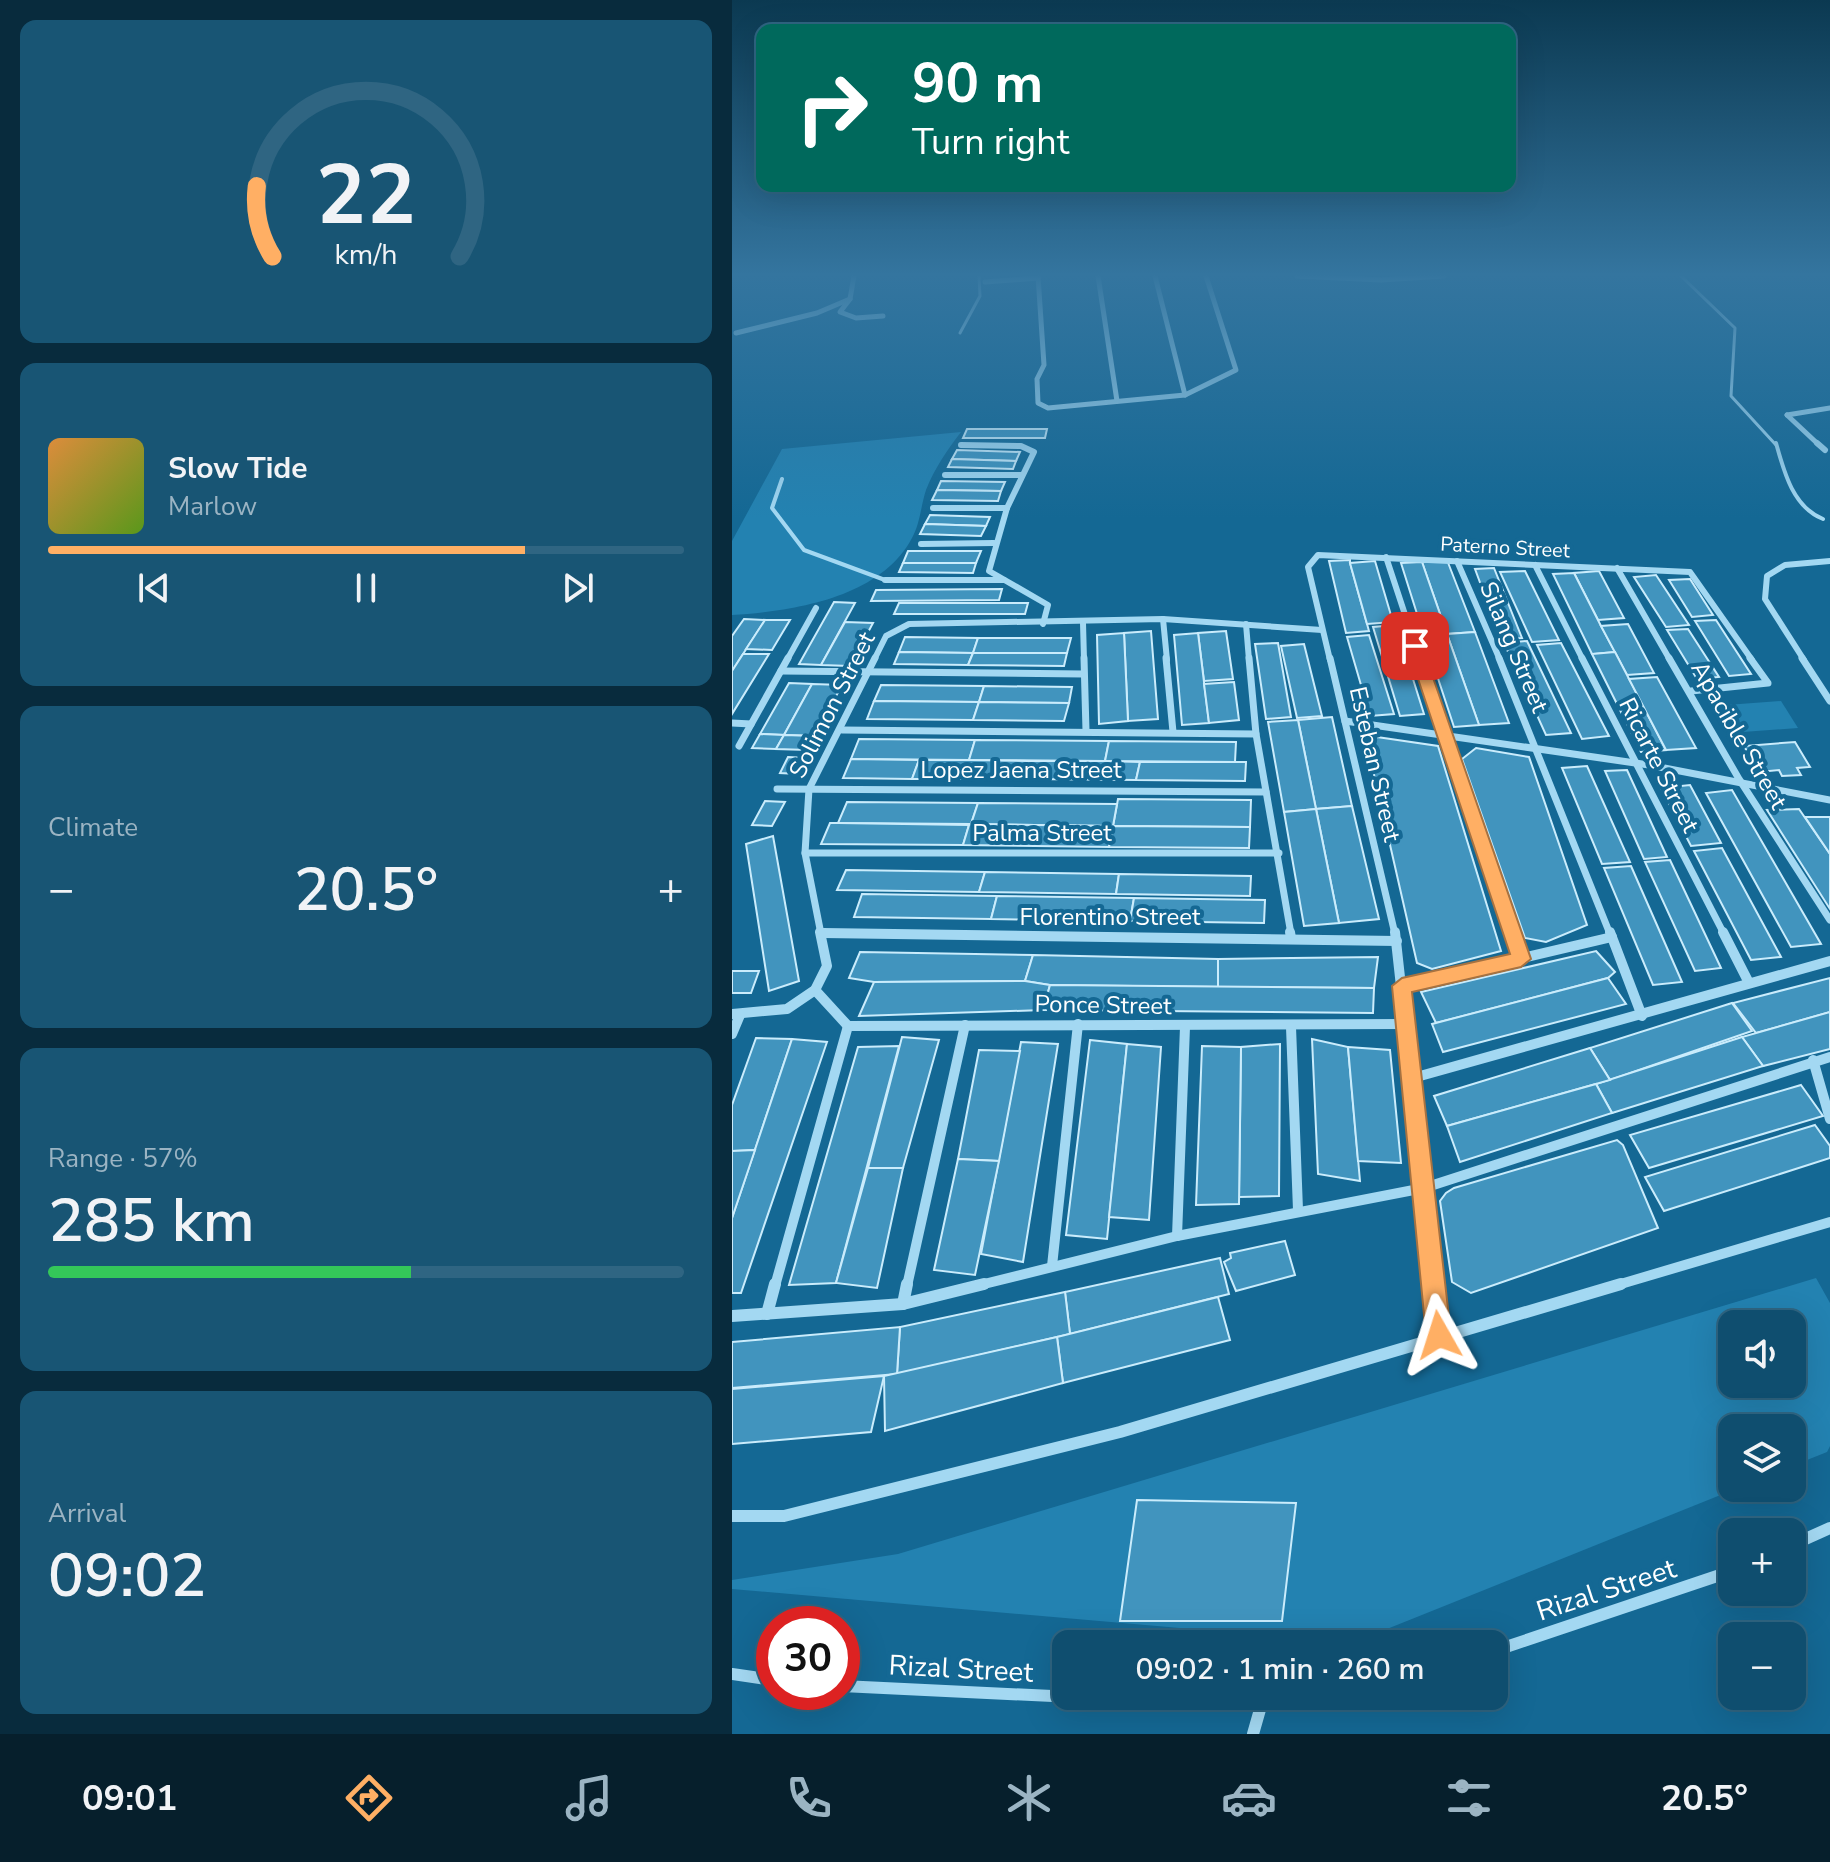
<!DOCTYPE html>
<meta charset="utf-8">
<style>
body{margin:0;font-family:"Nunito Sans",sans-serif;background:#185574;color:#f1f3f6;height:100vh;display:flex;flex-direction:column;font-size:30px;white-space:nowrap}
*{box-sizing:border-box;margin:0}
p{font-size:26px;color:#9bb4c3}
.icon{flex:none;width:44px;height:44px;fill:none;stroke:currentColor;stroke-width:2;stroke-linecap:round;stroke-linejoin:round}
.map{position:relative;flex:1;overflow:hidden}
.sheet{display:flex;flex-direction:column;gap:20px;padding:20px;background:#082b3d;width:732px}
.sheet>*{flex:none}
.top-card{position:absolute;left:24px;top:24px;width:760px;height:168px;border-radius:16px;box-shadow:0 8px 32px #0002,0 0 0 2px #2f6582;background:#00695c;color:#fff;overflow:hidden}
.buttons{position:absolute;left:986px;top:1310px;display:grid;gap:16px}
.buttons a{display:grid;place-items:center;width:88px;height:88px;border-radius:16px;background:#0f4e6f;box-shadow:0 8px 32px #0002,0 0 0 2px #2f6582;font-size:40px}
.speed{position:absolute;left:24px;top:1606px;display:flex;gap:16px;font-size:40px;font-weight:700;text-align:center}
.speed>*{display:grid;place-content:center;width:104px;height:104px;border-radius:50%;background:#0f4e6f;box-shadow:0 8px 32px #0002,0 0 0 2px #2f6582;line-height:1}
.speed .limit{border:12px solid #d22;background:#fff;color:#111}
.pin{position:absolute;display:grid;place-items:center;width:68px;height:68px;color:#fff;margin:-34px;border-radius:16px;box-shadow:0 4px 12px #0006}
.me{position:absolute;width:88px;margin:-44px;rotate:354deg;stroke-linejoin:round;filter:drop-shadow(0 0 6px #0008)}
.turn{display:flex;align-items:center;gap:28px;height:168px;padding:0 24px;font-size:36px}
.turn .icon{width:104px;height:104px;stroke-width:2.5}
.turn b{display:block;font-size:56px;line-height:68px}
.big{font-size:60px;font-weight:600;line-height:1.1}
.sheet .tile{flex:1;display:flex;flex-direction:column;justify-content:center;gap:12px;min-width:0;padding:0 28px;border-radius:16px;background:#185574}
.sheet .dial{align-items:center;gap:0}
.dial svg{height:208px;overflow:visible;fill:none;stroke:#2f6582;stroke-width:7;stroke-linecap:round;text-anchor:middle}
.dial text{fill:#f1f3f6;stroke:none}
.song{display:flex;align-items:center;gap:24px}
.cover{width:96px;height:96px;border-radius:12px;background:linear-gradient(135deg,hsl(30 70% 55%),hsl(90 70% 35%))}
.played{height:8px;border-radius:4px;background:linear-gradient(90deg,#ffaf64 75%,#2f6582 75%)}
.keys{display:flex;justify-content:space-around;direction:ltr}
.heat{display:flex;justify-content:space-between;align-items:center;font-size:44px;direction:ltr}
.charge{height:12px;border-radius:6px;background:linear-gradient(90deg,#34c759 57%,#2f6582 0)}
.trip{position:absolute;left:320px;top:1630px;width:456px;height:80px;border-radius:16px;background:#0f4e6f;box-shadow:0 8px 32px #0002,0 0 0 2px #2f6582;font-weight:600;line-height:80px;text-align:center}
.dock{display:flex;height:128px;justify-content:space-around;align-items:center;background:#061f2c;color:#9bb4c3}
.dock .icon{width:56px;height:56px}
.dock .active{color:#ffaf64}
.dock b{font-size:36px;color:#f1f3f6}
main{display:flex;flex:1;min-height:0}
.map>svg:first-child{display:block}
.green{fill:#2382b1;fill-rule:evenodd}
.building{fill:#4194be;stroke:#caecfc;stroke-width:2}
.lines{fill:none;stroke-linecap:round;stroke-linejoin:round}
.lane-far1{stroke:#a3d8f2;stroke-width:3}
.lane{stroke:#a3d8f2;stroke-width:4}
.street-far4{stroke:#a3d8f2;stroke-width:5}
.street-far3{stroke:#a3d8f2;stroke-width:6}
.street-far2{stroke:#a3d8f2;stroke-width:7}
.street-far1{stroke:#a3d8f2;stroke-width:10}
.street{stroke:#a3d8f2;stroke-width:12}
.route{fill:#ffaf64;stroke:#a67241;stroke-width:2}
.labels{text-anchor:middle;stroke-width:8;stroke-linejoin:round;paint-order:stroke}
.far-street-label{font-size:20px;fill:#fff;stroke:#146894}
.street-label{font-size:24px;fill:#fff;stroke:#146894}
.near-street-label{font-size:28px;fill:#fff;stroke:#146894}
</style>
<main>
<section class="sheet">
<div class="tile dial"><svg viewBox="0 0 100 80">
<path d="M14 69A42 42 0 1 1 86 69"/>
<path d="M14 69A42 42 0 0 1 8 42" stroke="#ffaf64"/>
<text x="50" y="56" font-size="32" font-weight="700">22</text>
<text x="50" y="72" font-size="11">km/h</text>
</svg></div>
<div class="tile">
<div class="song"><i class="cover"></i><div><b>Slow Tide</b><p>Marlow</p></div></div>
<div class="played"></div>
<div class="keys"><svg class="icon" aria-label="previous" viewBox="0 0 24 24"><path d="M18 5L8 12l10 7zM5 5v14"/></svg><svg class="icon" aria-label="pause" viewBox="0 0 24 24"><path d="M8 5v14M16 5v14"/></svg><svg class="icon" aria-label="next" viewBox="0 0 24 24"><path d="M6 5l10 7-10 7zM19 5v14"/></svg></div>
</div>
<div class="tile"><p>Climate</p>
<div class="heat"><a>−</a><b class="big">20.5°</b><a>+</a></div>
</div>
<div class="tile"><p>Range · 57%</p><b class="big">285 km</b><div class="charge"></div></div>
<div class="tile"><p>Arrival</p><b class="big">09:02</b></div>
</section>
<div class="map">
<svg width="1098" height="1734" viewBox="0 0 1098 1734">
<rect width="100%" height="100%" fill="#146894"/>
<g class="green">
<path d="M 229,432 C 216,449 202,469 194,490 C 189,505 188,524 180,538 C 148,598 62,611 0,615 L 0,541 L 50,449 Z"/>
<polygon points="1049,701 1066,728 997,733 981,706"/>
<path d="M 1084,1278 L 1098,1303 L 1098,1446 L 1095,1452 L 1060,1466 L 1060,1428 L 1000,1428 L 1000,1488 L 1006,1488 L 620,1643 L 0,1589 L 0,1580 L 166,1554 ZM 1000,1324 L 1060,1324 L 1060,1384 L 1000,1384 Z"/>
</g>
<g class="building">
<polygon points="235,429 315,429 313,438 231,438"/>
<polygon points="225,450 288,452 284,461 220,459"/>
<polygon points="220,459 284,461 281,469 216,467"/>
<polygon points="209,481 273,482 269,491 205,490"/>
<polygon points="205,490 269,491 266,501 200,500"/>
<polygon points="198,515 258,517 254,526 193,524"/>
<polygon points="193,524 254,526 249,536 188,534"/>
<polygon points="176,551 249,551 244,563 171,563"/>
<polygon points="618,560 618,563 637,631 614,633 597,561"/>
<polygon points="715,560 743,632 715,634 690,562"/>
<polygon points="643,561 661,622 635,624 618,563"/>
<polygon points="690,562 715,634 692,636 669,563"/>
<polygon points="171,563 244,563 241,573 167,572"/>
<polygon points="762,568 790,638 769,639 743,569"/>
<polygon points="793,571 827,640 800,642 768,572"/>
<polygon points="867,571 892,618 866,620 842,573"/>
<polygon points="842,573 869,626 883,652 860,654 821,574"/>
<polygon points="924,575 957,625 934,627 902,577"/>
<polygon points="958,579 981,615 960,617 937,580"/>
<polygon points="270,589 267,600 139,601 144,590"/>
<polygon points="102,602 123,603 89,665 67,664"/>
<polygon points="167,603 296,603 293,614 162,614"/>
<polygon points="12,619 33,620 0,671 0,636"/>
<polygon points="33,620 58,620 40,650 14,649"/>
<polygon points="984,620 1019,674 997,676 963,621"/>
<polygon points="113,622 141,623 118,666 89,665"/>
<polygon points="896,624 922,673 895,675 869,626"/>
<polygon points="664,625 692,714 668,716 641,627"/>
<polygon points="956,629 987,677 965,679 935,630"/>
<polygon points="419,631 426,719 396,721 392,633"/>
<polygon points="494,631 501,679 472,681 466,633"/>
<polygon points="743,632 777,723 747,725 715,634"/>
<polygon points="392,633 396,721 367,724 365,635"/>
<polygon points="466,633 477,723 450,725 442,635"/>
<polygon points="715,634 747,725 722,727 692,636"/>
<polygon points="637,635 662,714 638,716 615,637"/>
<polygon points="173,637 246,638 241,653 167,652"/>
<polygon points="246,638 339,638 335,653 241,653"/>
<polygon points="795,641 839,733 814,735 772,643"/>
<polygon points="546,643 559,717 534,719 523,644"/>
<polygon points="829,643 877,736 850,739 805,645"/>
<polygon points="572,644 590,716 565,718 549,646"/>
<polygon points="167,652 241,653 236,665 162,664"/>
<polygon points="883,652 895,675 934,750 909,752 860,654"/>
<polygon points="241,653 335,653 332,666 236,665"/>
<polygon points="11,654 37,654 0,714 0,671"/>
<polygon points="925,677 964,748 934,750 897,679"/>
<polygon points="502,682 507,720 477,723 472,684"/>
<polygon points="57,683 80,684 52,735 28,734"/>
<polygon points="80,684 110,685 83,736 52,735"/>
<polygon points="149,685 252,686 247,702 142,701"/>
<polygon points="252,686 340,687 337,703 247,702"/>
<polygon points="142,701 247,702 241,720 135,719"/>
<polygon points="247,702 337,703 332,721 241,720"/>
<polygon points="600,717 620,806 584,809 566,720"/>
<polygon points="566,720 584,809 552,812 536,722"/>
<polygon points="28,734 52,735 44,749 20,748"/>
<polygon points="52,735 83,736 76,750 44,749"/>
<polygon points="645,737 706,746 769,951 700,969 685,963 635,744"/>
<polygon points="127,739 243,740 237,760 119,759"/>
<polygon points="243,740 377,741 373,761 237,760"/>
<polygon points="377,741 504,742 503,762 373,761"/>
<polygon points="1063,742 1078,767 1065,768 1069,775 1050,776 1047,770 1027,772 1012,746"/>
<polygon points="744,748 797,757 855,925 814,942 793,938 730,759"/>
<polygon points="56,757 74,758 66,774 48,773"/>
<polygon points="119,759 187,760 180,779 111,778"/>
<polygon points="187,760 237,760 296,761 292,779 180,779"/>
<polygon points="296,761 373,761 408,762 404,780 292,779"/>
<polygon points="408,762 514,762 513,781 404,780"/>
<polygon points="855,766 898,862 870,864 830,768"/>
<polygon points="895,770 935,857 912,859 873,771"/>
<polygon points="958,785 989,843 959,846 929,788"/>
<polygon points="1000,790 1089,944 1059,947 974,793"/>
<polygon points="386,799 519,800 518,827 381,826"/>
<polygon points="33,801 53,802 40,826 20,825"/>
<polygon points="115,802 246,803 239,824 106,823"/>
<polygon points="246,803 385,804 381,826 239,824"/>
<polygon points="620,806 647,919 607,923 584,809"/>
<polygon points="584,809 607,923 572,926 552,812"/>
<polygon points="1067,809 1098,854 1098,909 1035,810"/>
<polygon points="1073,817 1098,817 1098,854"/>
<polygon points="98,823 106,823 237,825 231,845 89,844"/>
<polygon points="237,825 239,824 381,826 377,847 231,845"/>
<polygon points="381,826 518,827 517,848 377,847"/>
<polygon points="41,836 67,981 37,991 14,844"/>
<polygon points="990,848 1049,957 1019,960 962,851"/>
<polygon points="938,860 989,968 963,971 913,862"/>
<polygon points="899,866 950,982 921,985 872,868"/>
<polygon points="114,870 253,872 247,892 105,890"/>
<polygon points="253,872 387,874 384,894 247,892"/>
<polygon points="387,874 519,876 518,896 384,894"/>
<polygon points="130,894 265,896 259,919 122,917"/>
<polygon points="265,896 402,898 398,921 259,919"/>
<polygon points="402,898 533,900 532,923 398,921"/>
<polygon points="864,951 883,972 876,978 704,1023 689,992"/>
<polygon points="128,952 301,955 293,981 142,982 117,978"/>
<polygon points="301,955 486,959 486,987 318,985 293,981"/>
<polygon points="646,957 642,988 486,987 486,959"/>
<polygon points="0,971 27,971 19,993 0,993"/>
<polygon points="876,978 894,1004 711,1052 700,1024"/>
<polygon points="1098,978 1098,1012 1024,1033 1001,1003"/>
<polygon points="293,981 318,985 311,1010 127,1016 142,982"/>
<polygon points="318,985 642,988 641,1013 311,1010"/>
<polygon points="1000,1003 1020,1031 878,1080 858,1048"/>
<polygon points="1098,1012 1098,1049 1031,1066 1010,1037"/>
<polygon points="170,1037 207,1040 171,1168 136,1168"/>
<polygon points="1010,1037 1031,1066 880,1113 864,1084"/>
<polygon points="24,1038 60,1039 23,1150 0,1151 0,1105"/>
<polygon points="60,1039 95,1042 9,1293 0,1293 0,1218"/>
<polygon points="580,1039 616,1047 628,1181 586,1174"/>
<polygon points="358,1040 395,1044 375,1239 334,1235"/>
<polygon points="289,1042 326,1044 291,1262 249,1254"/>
<polygon points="395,1044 429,1047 417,1220 377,1217"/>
<polygon points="548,1044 547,1196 507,1197 509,1047"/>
<polygon points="167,1046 104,1283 57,1285 126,1047"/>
<polygon points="470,1046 509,1047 507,1204 464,1205"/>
<polygon points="616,1047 658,1050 669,1163 626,1161"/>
<polygon points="858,1048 878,1080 715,1126 702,1096"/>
<polygon points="247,1050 288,1051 267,1161 226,1159"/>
<polygon points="864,1084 880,1113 728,1162 715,1126"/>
<polygon points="1069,1085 1091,1116 917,1168 898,1135"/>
<polygon points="1083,1125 1098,1146 1098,1158 932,1211 913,1177"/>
<polygon points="885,1140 891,1145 926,1228 739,1293 720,1282 708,1201 714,1193 722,1188"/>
<polygon points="23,1150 0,1218 0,1151"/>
<polygon points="226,1159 267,1161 243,1275 202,1270"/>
<polygon points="136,1168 171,1168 145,1288 104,1283"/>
<polygon points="553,1241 563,1275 504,1291 492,1262 499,1258 498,1253"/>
<polygon points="488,1258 497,1294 338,1334 333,1292"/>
<polygon points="333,1292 338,1334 165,1374 168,1327"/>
<polygon points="486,1297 498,1340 331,1383 325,1337"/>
<polygon points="168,1327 165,1374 0,1388 0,1342"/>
<polygon points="325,1337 331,1383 153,1431 152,1376"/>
<polygon points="152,1376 139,1432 0,1444 0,1389"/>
<polygon points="405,1500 564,1503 550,1621 388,1621"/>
</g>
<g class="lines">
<g class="lane-far1">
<polyline points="949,276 1003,328 999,396 1044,445"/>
<polyline points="228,333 248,296 247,276"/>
</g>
<g class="lane">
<path d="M 1044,443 C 1052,472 1061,507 1091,519"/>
<polyline points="50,479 40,508 72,550 153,580"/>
</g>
<g class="street-far4">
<polyline points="122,276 118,299 108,312 124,318 151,316"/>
<polyline points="306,276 312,365 305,379 306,403 316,408 453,395 504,370 474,276"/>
<polyline points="366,276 385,401"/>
<polyline points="423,276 453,395"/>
<polyline points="565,276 649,280 712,276"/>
<polyline points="253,282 306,278"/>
<polyline points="4,333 85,313 118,299"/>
<polyline points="1055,415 1087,445"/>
<polyline points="1055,415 1098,408"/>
</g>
<g class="street-far3">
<polyline points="1085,443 1093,450"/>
<polyline points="229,445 289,446 302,452 275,508 257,571 316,605 311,624"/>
<polyline points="213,475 290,475"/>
<polyline points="201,508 275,508"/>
<polyline points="189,544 262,543"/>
<polyline points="654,557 688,660"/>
<polyline points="725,561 768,660"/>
<polyline points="803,565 851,660"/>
<polyline points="885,568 938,660"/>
<polyline points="153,580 272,580"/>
<polyline points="431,619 435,660"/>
<polyline points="351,623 352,660"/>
<polyline points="514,624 517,660"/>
<polyline points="55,660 84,608"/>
<polyline points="142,660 154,636 177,624 431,619 590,630"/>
<polyline points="598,660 576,567 586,555 958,572 1020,660"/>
<polyline points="1072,660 1033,599 1035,576 1053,565 1098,561"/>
</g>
<g class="street-far2">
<polyline points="352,658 354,731"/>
<polyline points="434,658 441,732"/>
<polyline points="517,658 524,734 559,934"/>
<polyline points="598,658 663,934"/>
<polyline points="688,658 781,934"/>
<polyline points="767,658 878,934"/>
<polyline points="850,658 992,934"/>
<polyline points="937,658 1007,779 1098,920"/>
<polyline points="1070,658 1098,701"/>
<polyline points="49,671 351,674"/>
<polyline points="959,691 1036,683 1018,658"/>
<polyline points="613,721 917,765 1098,800"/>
<polyline points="0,723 19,724"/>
<polyline points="110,730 524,734"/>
<polyline points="7,746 56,658"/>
<polyline points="45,789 534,792"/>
<polyline points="73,853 547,853"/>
<polyline points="91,933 198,934"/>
<polyline points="89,934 73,853 77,789 143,658"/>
</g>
<g class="street-far1">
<polyline points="558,932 559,938"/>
<polyline points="663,932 702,1286"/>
<polyline points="780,932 789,959"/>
<polyline points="878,932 910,1016"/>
<polyline points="991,932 1017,983"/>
<polyline points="91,933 665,941"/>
<polyline points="670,986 880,937"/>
<polyline points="83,990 116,1026 673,1024"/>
<polyline points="0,1014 55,1009 83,990 95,966 88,932"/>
<polyline points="559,1027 566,1210"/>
<polyline points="0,1034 8,1015"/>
<polyline points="1081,1060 1098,1119"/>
<polyline points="681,1078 1098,961"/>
<polyline points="445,1236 453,1027"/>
<polyline points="320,1266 346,1024"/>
<polyline points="43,1286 116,1026"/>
<polyline points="175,1286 233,1025"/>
<polyline points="244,1286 445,1236 692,1188 1098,1057"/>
<polyline points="882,1286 1098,1222"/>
</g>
<g class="street">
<polyline points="702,1284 707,1335"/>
<polyline points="171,1304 175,1284"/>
<polyline points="35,1314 43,1284"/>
<polyline points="0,1316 171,1304 252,1284"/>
<polyline points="0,1516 52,1516 388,1432 889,1284"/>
<polyline points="1060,1545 1098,1528"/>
<polyline points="762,1651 1000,1571"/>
<polyline points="0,1674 42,1680"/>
<polyline points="110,1686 529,1706 585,1696"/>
<polyline points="521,1734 529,1706"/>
</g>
</g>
<linearGradient id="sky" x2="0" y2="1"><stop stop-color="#0b3951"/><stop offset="0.53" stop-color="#34759f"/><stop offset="1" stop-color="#34759f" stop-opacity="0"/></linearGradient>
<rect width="1098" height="518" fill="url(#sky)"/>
<polygon class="route" points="677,643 690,646 799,959 789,967 680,992 719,1335 716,1344 707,1347 698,1344 694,1335 660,986 670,978 778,954 675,646"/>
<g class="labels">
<g class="far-street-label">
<text transform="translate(773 547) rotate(3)" y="7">Paterno Street</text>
</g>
<g class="street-label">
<text transform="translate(782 647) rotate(67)" y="8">Silang Street</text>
<text transform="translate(100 705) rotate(-63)" y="8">Solimon Street</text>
<text transform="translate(1007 735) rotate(60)" y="8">Apacible Street</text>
<text transform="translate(643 764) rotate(77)" y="8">Esteban Street</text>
<text transform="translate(927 765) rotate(63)" y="8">Ricarte Street</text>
<text x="289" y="778">Lopez Jaena Street</text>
<text x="310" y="841">Palma Street</text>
<text x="378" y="925">Florentino Street</text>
<text transform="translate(371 1005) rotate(1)" y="8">Ponce Street</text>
</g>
<g class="near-street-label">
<text transform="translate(874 1589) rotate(-18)" y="10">Rizal Street</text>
<text transform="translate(229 1668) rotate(3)" y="10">Rizal Street</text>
</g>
</g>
</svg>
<div class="buttons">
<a><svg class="icon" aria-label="sound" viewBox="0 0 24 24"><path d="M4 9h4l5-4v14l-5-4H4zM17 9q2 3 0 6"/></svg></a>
<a><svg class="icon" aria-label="layers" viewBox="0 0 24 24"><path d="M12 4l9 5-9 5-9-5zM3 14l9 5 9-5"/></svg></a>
<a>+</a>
<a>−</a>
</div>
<div class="speed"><div class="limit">30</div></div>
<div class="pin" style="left:683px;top:646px;background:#d93025"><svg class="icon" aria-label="arrive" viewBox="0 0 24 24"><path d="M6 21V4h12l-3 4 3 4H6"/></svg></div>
<svg class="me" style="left:707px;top:1335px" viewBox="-20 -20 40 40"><path d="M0-17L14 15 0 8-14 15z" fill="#ffaf64" stroke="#fff" stroke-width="4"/></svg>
<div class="trip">09:02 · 1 min · 260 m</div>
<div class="top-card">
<div class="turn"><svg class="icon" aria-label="right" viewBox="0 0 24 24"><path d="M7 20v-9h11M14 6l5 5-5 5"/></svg><div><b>90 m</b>Turn right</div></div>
</div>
</div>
</main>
<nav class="dock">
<b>09:01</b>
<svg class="icon active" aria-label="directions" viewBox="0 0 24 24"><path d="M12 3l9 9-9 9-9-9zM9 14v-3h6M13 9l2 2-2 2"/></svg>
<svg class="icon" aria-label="music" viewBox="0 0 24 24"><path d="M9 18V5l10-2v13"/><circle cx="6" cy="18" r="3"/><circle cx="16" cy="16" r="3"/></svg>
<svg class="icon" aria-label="phone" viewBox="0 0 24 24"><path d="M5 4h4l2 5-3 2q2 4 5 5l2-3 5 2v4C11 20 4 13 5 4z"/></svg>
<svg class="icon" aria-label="climate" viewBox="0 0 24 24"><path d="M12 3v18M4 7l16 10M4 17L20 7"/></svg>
<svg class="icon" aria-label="car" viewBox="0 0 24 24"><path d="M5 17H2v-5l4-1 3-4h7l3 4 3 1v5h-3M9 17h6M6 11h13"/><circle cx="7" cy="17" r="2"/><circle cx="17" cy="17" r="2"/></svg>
<svg class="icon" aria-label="filters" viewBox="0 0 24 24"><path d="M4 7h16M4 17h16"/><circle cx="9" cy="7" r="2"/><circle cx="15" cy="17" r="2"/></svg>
<b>20.5°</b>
</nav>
